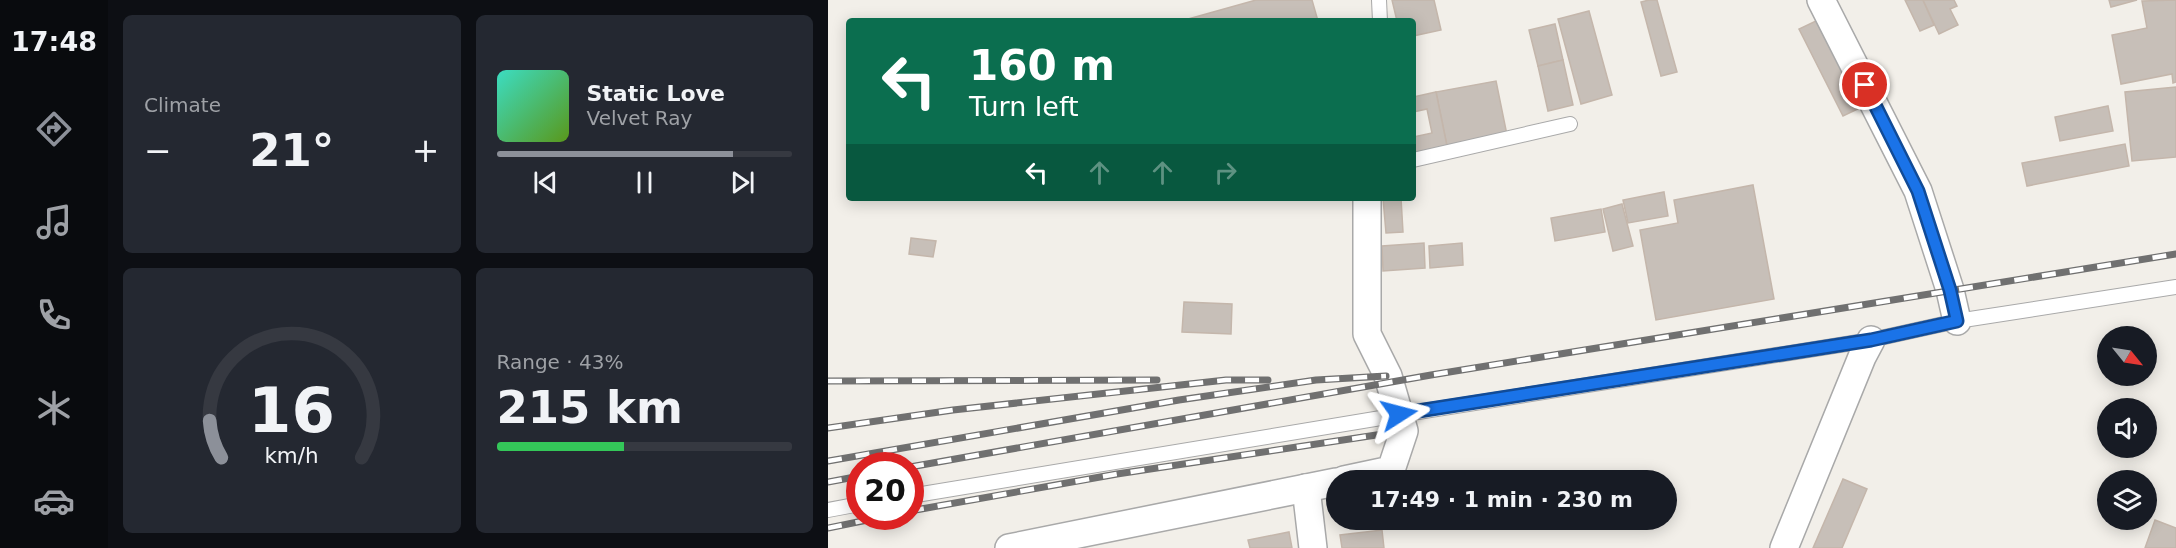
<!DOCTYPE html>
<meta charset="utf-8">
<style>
body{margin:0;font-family:"DejaVu Sans",sans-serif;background:#242831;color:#f1f3f6;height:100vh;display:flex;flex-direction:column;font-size:22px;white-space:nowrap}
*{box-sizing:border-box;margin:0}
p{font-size:20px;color:#9ea1a6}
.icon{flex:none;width:33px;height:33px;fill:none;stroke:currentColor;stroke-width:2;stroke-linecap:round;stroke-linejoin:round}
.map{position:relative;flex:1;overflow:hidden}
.panel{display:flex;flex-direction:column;gap:15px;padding:15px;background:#0d0f14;width:720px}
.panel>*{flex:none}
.guide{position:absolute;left:18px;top:18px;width:570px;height:183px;border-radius:6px;box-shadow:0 3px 15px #0003;background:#0b6e4f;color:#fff;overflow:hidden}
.needle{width:39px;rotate:120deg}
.buttons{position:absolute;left:1269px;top:326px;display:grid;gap:12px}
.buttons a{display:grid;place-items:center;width:60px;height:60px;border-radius:50%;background:#171b24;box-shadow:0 3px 15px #0003;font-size:30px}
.speed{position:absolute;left:18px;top:452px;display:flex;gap:12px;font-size:30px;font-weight:700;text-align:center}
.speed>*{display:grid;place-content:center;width:78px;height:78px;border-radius:50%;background:#171b24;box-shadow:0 3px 15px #0003;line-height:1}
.speed .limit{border:9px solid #d22;background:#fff;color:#111}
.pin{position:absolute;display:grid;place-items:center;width:51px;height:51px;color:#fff;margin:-26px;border:3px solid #fff;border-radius:50%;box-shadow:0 2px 6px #0007}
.me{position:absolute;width:66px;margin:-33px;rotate:81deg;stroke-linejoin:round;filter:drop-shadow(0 0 4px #0008)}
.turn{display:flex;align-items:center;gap:21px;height:126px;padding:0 24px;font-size:27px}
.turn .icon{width:78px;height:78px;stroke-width:2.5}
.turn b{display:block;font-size:42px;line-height:51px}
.lanes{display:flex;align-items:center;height:57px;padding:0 24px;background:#0003;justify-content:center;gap:30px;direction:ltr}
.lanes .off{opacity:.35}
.big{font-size:45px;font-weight:600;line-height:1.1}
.panel .widget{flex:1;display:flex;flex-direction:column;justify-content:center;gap:9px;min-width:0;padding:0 21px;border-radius:9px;background:#242831}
.panel .dial{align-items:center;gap:0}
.dial svg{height:156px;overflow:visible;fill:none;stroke:#363941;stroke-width:7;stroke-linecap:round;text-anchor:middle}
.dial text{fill:#f1f3f6;stroke:none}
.song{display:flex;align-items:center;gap:18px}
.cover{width:72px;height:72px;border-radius:9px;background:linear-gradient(135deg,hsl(170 70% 55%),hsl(90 70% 35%))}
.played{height:6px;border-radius:3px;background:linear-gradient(90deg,#8c9099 80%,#363941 80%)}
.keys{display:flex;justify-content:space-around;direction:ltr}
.heat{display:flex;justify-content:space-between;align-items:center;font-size:33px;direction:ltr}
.charge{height:9px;border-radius:4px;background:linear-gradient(90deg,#34c759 43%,#363941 0)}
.panel .tiles{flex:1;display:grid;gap:15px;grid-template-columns:repeat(2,1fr)}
.trip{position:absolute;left:498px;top:470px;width:351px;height:60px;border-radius:30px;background:#171b24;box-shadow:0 3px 15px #0003;font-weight:600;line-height:60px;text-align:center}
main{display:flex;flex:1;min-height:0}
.tab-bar{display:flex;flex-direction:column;width:108px;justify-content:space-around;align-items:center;background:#090b0e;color:#9ea1a6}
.tab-bar .icon{width:42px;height:42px}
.tab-bar .active{color:#8c9099}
.tab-bar b{font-size:27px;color:#f1f3f6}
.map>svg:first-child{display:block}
.building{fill:#c7bfb8;stroke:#c4b6ab;stroke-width:1.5}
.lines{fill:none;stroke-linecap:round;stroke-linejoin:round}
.lane-casing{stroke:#a9a9a9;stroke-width:16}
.street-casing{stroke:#a9a9a9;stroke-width:30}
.lane{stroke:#fff;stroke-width:14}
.street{stroke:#fff;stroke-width:27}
.rail-casing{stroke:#707070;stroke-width:7}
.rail{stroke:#fff;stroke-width:4.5;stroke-dasharray:14;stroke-linecap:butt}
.route-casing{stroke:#114b97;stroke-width:15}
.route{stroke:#1a73e8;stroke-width:10}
</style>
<main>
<nav class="tab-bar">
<b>17:48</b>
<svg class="icon active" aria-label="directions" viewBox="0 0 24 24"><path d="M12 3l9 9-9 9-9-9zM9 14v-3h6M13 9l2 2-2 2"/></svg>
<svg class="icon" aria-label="music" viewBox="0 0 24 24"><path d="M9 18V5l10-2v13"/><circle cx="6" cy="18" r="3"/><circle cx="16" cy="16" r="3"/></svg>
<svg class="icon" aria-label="phone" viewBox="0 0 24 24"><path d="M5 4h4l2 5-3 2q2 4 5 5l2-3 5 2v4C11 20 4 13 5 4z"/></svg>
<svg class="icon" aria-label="climate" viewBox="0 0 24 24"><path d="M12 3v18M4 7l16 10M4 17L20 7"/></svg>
<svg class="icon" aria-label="car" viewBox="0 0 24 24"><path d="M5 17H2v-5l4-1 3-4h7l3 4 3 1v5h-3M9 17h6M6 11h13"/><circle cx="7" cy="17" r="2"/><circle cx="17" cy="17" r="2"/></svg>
</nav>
<section class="panel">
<div class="tiles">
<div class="widget"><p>Climate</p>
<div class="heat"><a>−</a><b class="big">21°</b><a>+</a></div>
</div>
<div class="widget">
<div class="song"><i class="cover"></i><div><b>Static Love</b><p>Velvet Ray</p></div></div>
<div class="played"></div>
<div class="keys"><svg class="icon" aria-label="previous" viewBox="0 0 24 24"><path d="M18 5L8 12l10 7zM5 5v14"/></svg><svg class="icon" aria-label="pause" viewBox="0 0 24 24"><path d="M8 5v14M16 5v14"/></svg><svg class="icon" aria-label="next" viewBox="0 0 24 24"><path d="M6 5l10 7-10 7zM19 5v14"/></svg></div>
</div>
<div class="widget dial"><svg viewBox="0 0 100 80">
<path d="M14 69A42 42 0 1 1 86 69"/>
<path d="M14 69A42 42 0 0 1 8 50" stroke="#8c9099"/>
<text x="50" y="56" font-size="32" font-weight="700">16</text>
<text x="50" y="72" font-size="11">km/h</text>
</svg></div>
<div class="widget"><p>Range · 43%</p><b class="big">215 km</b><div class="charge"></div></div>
</div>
</section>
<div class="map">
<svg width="1348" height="548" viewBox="0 0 1348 548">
<rect width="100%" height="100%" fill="#f2efe9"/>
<g class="building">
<polygon points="428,0 484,0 490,21 353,21"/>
<polygon points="564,0 606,0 613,30 585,36 585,21 569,21"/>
<polygon points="821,0 829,0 849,72 833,76 813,2"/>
<polygon points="1077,0 1095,0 1106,25 1092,31"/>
<polygon points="1095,0 1126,0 1129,6 1122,9 1130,25 1111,34"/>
<polygon points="1281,0 1309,0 1283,7"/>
<polygon points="1348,0 1348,82 1345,83 1344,74 1293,84 1284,35 1319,28 1314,1"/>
<polygon points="761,11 784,95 753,104 730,19"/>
<polygon points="990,20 1034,107 1015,116 971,29"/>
<polygon points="727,24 735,60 710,66 701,30"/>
<polygon points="735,60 745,105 720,111 710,66"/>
<polygon points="668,81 679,135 619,146 608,92"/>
<polygon points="1348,87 1348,157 1304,161 1297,92"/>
<polygon points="608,92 619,146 585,153 585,137 604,133 599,109 585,112 585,97"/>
<polygon points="1280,106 1285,131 1232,141 1227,117"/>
<polygon points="1297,144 1301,166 1199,186 1194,163"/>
<polygon points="925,185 946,299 828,320 812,230 850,223 846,200"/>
<polygon points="836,192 840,216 800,223 795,200"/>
<polygon points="555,198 573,198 575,232 558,233"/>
<polygon points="794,204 805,246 785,251 775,209"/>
<polygon points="773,209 777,232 727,241 723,218"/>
<polygon points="83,238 108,241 105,257 81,254"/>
<polygon points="596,243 597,268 555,271 554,246"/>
<polygon points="634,243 635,265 602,268 601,246"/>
<polygon points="356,302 404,304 403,334 354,332"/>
<polygon points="1015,479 1039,489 1014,548 985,548"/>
<polygon points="1327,520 1348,528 1348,548 1317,548"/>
<polygon points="554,530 556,548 514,548 512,535"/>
<polygon points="461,532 464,548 422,548 420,540"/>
</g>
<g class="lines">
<g class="lane-casing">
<g id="lane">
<polyline points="551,0 552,21"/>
<polyline points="585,160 742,124"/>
<polyline points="82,496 571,415 1043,340 1129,321 1348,287"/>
<polyline points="0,510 32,504"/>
</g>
</g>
<g class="street-casing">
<g id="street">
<polyline points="993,0 1090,191 1122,290 1129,321"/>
<polyline points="516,480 563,470 576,431 560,376 539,334 539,198"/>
<polyline points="478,488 485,548"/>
<polyline points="181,548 508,482"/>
<polyline points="956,548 1034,357 1043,340"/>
</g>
</g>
<use href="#lane" class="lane"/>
<use href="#street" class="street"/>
<g class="rail-casing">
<g id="rail">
<polyline points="0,381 329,380"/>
<polyline points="0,428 125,410 398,380 440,380"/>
<polyline points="0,461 351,400 488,380 558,376"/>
<polyline points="82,467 603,375 1348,254"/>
<polyline points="0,482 32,476"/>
<polyline points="82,511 289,474 555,434"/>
<polyline points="0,528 59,516"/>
</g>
</g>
<use href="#rail" class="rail"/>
</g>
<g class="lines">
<g class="route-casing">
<polyline id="route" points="571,414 1043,340 1129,321 1122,290 1090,191 1037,85"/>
</g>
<use href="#route" class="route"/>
</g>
</svg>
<div class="buttons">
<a><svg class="needle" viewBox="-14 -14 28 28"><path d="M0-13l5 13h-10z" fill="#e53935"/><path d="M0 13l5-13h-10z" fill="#9ea1a6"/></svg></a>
<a><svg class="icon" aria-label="sound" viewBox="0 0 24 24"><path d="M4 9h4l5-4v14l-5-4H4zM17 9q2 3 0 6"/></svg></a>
<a><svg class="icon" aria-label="layers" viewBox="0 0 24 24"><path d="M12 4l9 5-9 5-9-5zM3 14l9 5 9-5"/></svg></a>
</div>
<div class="speed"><div class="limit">20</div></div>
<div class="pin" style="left:1037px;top:85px;background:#d93025"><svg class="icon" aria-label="arrive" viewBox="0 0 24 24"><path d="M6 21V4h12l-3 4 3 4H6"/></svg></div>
<svg class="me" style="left:571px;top:414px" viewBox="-20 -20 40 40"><path d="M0-17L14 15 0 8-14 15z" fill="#1a73e8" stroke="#fff" stroke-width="4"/></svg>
<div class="trip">17:49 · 1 min · 230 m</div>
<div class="guide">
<div class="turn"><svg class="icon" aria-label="left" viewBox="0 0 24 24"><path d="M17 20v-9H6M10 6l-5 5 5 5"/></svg><div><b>160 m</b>Turn left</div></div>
<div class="lanes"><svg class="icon" aria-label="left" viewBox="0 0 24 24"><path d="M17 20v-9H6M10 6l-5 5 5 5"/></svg><svg class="icon off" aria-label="ahead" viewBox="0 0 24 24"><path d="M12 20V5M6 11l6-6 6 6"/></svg><svg class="icon off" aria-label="ahead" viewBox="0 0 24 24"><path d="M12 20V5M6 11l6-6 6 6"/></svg><svg class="icon off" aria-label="right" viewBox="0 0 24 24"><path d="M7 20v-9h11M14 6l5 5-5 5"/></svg></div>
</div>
</div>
</main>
